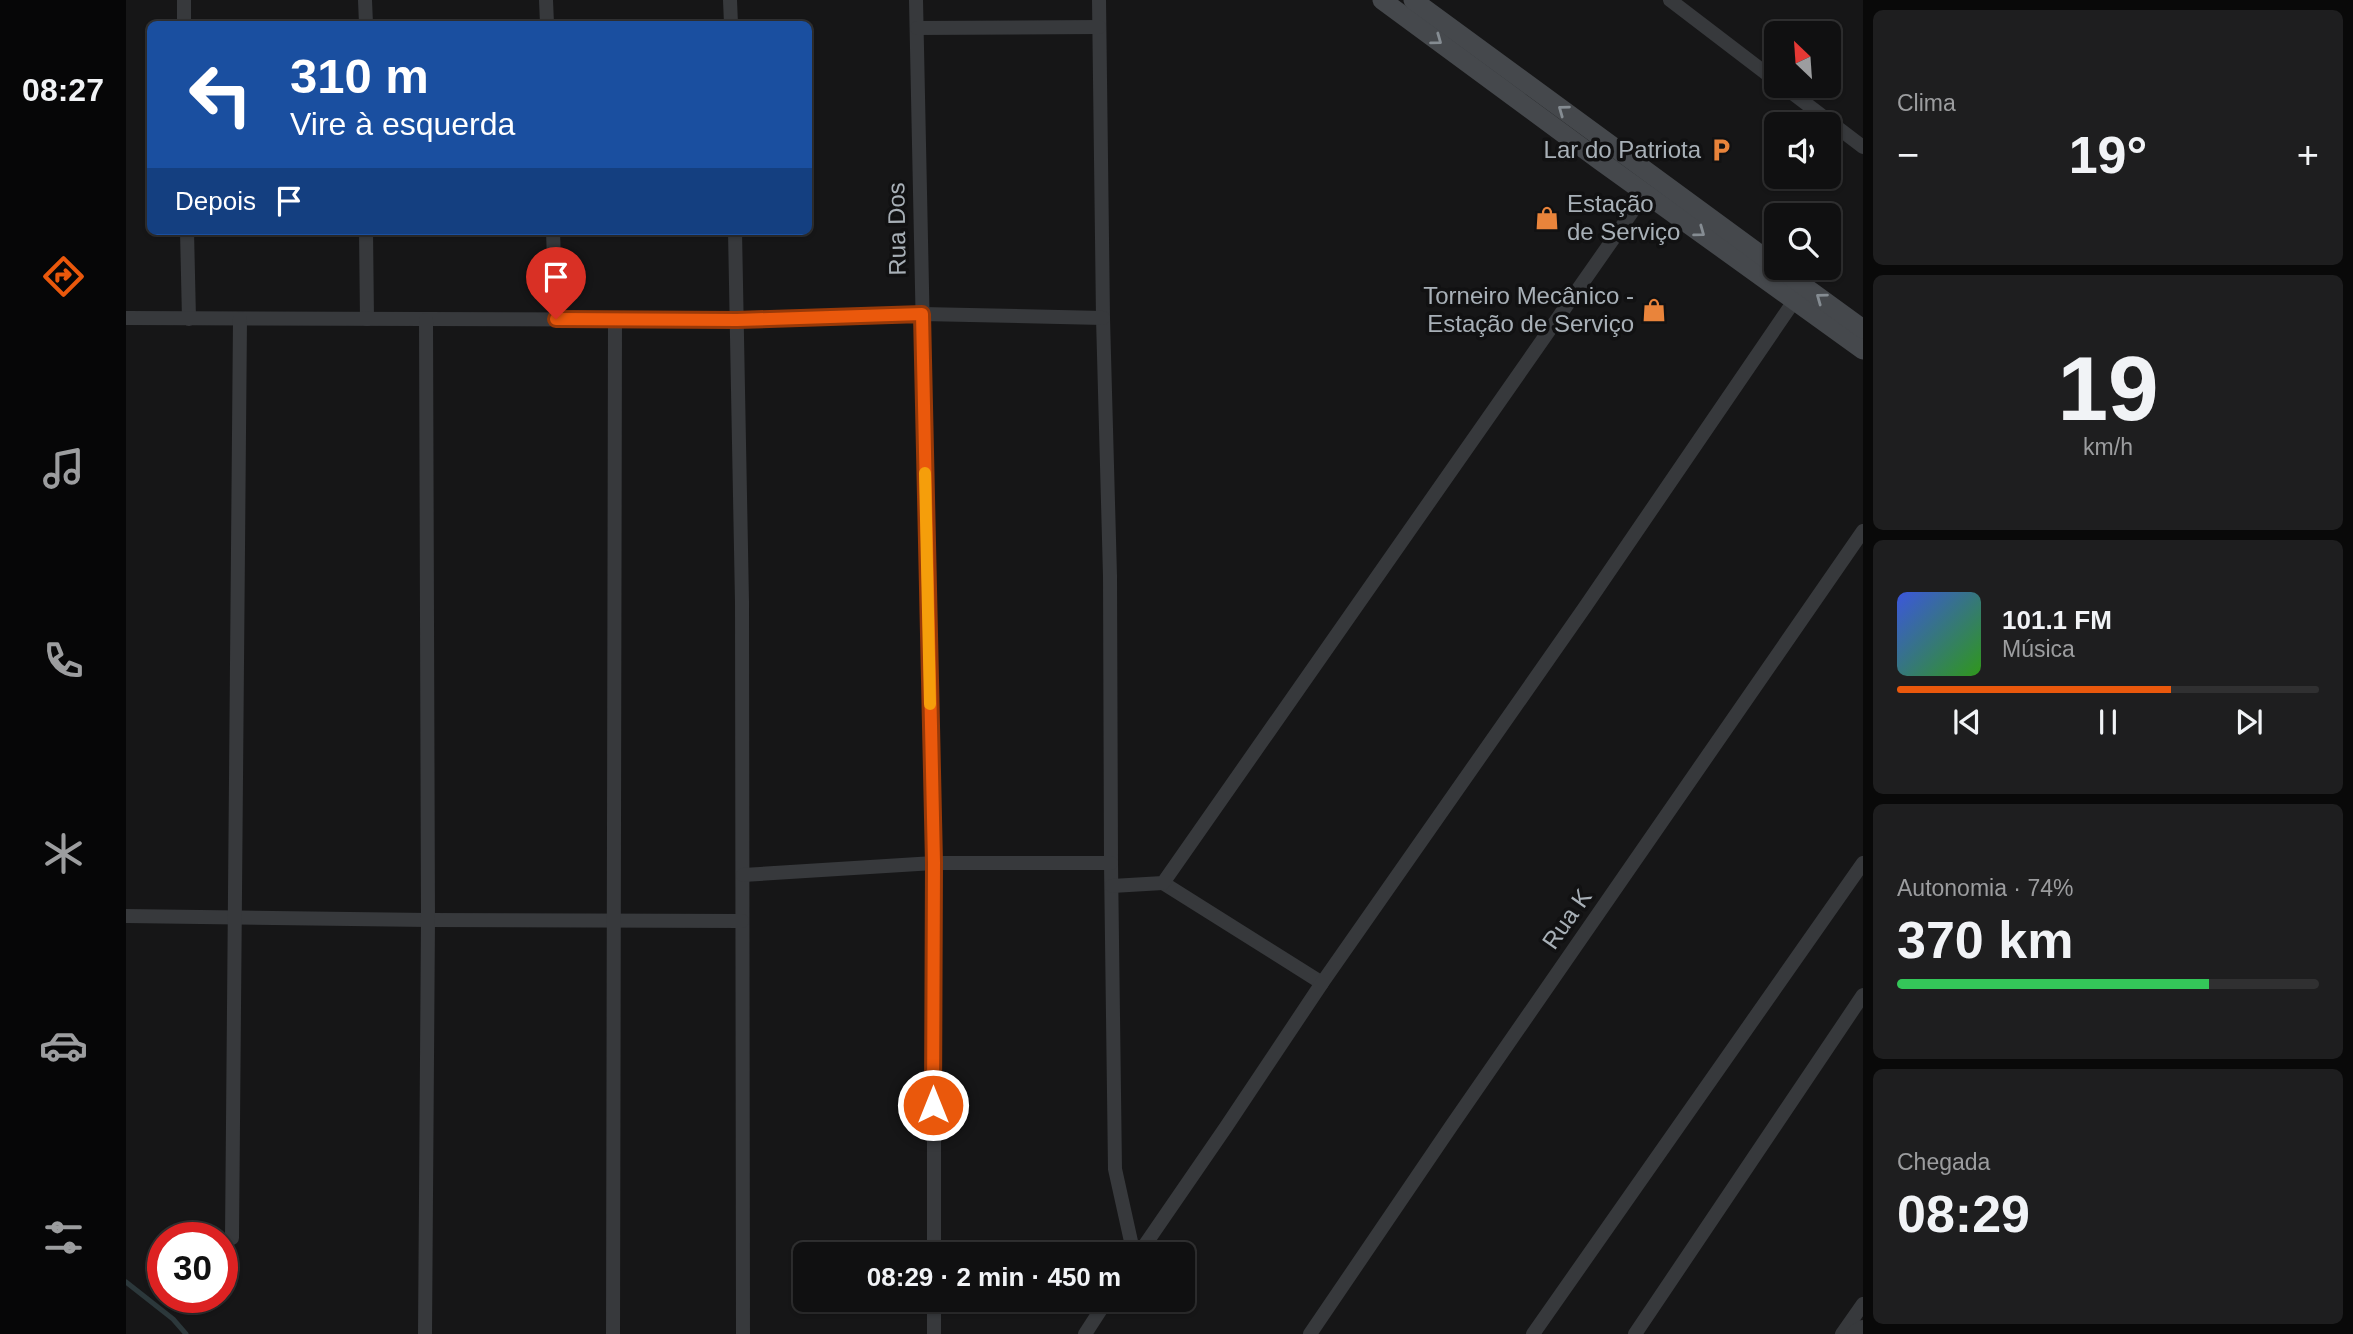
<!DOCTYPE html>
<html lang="pt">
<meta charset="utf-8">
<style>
body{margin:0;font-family:Helvetica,sans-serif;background:#1e1e1f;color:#f1f3f6;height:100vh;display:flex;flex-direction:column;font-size:26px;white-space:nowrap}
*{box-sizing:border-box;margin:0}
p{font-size:23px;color:#9c9d9f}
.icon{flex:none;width:38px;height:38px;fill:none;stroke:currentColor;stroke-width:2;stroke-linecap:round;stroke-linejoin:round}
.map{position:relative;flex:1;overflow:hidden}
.side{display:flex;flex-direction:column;gap:10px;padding:10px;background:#090909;width:490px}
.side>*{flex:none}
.hud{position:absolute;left:21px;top:21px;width:665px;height:214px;border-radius:10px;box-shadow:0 2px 5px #0004,0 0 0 2px #303031;background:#1a4fa0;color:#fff;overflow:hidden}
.needle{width:46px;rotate:335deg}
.tools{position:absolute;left:1638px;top:21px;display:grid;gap:14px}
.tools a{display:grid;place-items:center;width:77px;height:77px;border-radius:10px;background:#101011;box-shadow:0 2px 5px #0004,0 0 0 2px #303031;font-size:35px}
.speed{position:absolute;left:21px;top:1222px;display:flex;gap:14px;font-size:35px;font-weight:700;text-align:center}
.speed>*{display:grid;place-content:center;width:91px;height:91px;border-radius:50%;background:#101011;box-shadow:0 2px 5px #0004,0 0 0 2px #303031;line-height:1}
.speed .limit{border:10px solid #d22;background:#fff;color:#111}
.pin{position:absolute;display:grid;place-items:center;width:60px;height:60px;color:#fff;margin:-72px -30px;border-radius:50% 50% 50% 0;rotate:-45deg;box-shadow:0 0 7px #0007}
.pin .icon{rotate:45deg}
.me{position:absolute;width:77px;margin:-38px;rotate:0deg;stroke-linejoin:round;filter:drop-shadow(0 0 5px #0008)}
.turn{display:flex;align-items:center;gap:24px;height:147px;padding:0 28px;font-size:32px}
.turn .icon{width:91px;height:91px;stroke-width:2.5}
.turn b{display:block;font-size:49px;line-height:60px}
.then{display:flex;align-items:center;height:66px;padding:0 28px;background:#0003;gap:14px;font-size:26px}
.big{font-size:52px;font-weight:600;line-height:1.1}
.side .card{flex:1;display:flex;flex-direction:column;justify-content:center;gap:10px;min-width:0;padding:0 24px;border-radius:10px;background:#1e1e1f}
.side .dial{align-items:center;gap:0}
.dial b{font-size:91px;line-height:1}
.song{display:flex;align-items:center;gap:21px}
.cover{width:84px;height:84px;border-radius:10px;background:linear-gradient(135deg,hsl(230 70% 55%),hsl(110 70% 35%))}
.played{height:7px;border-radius:4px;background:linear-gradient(90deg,#ea580c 65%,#303031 65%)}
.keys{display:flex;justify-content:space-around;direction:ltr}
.heat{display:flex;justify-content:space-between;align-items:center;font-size:38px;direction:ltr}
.charge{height:10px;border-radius:5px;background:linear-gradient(90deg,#34c759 74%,#303031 0)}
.trip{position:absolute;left:667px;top:1242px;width:402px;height:70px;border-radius:10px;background:#101011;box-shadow:0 2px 5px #0004,0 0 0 2px #303031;font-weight:600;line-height:70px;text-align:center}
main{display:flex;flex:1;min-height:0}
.tab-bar{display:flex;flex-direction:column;width:126px;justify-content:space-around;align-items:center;background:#060607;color:#9c9d9f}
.tab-bar .icon{width:49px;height:49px}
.tab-bar .on{color:#ea580c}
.tab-bar b{font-size:32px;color:#f1f3f6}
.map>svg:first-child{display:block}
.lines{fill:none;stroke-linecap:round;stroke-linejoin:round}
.stream{stroke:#2c383b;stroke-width:5}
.minor{stroke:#37393c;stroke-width:14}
.tertiary{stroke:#37393c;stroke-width:18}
.secondary{stroke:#45484c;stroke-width:19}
.oneway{stroke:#858c92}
.route-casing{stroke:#983908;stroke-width:18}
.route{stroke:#ea580c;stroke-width:12}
.slow{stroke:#f59e0b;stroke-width:12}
.labels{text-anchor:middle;stroke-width:7;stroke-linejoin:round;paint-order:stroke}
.poi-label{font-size:24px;fill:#a8b0b7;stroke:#111112;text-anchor:end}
.street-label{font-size:24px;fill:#a8b0b7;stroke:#111112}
</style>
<main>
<nav class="tab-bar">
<b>08:27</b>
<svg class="icon on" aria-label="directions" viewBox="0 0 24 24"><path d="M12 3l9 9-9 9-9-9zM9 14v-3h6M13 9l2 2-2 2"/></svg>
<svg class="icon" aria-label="music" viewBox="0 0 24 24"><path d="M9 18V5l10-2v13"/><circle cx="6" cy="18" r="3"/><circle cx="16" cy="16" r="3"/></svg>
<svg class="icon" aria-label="phone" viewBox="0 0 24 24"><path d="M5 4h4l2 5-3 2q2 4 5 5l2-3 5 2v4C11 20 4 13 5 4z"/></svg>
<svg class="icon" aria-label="climate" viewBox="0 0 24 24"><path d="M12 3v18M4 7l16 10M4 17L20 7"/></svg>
<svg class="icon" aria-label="car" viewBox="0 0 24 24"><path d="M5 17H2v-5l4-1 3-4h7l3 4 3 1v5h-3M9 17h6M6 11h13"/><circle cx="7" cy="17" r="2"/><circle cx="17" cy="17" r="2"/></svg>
<svg class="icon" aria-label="filters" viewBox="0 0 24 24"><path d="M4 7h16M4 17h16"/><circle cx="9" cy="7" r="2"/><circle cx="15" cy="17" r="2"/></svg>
</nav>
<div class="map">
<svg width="1737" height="1334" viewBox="0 0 1737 1334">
<rect width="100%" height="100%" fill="#161617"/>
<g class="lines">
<polyline class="stream" points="0,1282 47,1319 60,1334"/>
<g class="minor">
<polyline points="58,0 58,24"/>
<polyline points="239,0 240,24"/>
<polyline points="420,0 421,24"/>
<polyline points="604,0 605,24"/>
<polyline points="790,0 808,863 808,1255"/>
<polyline points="973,0 977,318 984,576 985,863 989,1169 1008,1255"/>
<polyline points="1544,0 1650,81"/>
<polyline points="791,28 973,27"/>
<polyline points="1657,86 1737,147"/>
<polyline points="61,231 63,319"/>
<polyline points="240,231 241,319"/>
<polyline points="427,231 430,319"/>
<polyline points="609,231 616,602 617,1334"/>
<polyline points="0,318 611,320 796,314 977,318"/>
<polyline points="617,875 808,863 985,863"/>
<polyline points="1037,883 1196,983"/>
<polyline points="986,886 1037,883 1520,192"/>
<polyline points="0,916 302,920 616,921"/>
<polyline points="106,1238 114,319"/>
<polyline points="1012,1255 1100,1127 1196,983 1459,607 1668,301"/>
<polyline points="808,1300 808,1334"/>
<polyline points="299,1334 302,920 300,320"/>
<polyline points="487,1334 489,320"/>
<polyline points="959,1334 981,1300"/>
<polyline points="1184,1334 1326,1125 1737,531"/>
<polyline points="1407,1334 1737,863"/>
<polyline points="1509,1334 1737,995"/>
<polyline points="1716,1334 1737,1304"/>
</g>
<polyline class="tertiary" points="1729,1334 1737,1329"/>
<g class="secondary">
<polyline points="1256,0 1473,160 1737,350"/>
<polyline points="1287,0 1650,266"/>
<polyline points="1653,268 1737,329"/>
</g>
</g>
<defs><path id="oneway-chevron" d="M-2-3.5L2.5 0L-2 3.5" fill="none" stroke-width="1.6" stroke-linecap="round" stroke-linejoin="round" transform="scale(1.75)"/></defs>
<g class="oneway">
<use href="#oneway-chevron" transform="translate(1311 40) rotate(36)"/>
<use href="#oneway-chevron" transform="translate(1437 110) rotate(-144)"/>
<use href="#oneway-chevron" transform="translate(1574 232) rotate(36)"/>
<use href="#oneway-chevron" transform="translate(1695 298) rotate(-144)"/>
</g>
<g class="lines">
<g class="route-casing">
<polyline id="route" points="430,319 611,320 796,314 808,863 807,1105"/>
</g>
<use href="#route" class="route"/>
<polyline class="slow" points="799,473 804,704"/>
</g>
<defs>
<g id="parking-bare" transform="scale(1.89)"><path d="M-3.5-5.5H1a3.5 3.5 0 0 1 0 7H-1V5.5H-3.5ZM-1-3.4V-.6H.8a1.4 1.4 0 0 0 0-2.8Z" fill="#e9843b" stroke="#111112" stroke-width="2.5" paint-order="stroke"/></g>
<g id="shop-bare" transform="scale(1.89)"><path d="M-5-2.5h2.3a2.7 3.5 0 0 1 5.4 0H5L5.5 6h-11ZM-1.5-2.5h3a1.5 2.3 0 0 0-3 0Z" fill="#e9843b" stroke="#111112" stroke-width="2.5" paint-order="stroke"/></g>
</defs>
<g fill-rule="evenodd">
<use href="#parking-bare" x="1595" y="150"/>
<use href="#shop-bare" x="1421" y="218"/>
<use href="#shop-bare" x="1528" y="310"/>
</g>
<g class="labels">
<g class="poi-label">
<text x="1575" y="158">Lar do Patriota</text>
<text x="1441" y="212" text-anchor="start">Estação<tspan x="1441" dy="28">de Serviço</tspan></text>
<text x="1508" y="304">Torneiro Mecânico -<tspan x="1508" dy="28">Estação de Serviço</tspan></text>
</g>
<g class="street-label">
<text transform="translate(771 229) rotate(-91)" y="8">Rua Dos</text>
<text transform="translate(1441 919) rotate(-55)" y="8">Rua K</text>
</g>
</g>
</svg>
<div class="tools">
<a><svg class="needle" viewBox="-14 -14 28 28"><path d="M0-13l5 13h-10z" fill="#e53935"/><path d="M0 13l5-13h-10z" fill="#9c9d9f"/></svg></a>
<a><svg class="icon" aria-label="sound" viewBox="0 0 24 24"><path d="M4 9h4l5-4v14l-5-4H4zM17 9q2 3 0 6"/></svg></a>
<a><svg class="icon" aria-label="search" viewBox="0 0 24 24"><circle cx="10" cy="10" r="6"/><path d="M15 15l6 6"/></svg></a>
</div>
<div class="speed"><div class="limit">30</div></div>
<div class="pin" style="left:430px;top:319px;background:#d93025"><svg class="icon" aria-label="arrive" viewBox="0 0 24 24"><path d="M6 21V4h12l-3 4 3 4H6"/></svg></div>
<svg class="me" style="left:807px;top:1105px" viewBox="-20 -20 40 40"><circle r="17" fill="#ea580c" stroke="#fff" stroke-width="3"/><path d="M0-11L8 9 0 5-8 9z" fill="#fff"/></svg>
<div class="trip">08:29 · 2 min · 450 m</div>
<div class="hud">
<div class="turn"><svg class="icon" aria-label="left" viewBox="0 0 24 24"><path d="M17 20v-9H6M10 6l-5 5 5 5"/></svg><div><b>310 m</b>Vire à esquerda</div></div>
<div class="then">Depois<svg class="icon" aria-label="arrive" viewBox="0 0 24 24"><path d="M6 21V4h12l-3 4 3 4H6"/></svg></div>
</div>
</div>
<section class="side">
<div class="card"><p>Clima</p>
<div class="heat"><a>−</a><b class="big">19°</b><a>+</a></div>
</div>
<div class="card dial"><b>19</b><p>km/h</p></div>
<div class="card">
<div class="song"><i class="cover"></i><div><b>101.1 FM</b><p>Música</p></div></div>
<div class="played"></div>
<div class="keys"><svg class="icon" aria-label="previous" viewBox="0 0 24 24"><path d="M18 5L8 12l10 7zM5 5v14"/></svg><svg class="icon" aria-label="pause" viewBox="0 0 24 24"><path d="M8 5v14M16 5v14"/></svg><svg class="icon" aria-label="next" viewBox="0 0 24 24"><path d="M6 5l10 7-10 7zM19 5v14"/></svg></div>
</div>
<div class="card"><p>Autonomia · 74%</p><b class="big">370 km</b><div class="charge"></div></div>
<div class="card"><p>Chegada</p><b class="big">08:29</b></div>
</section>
</main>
